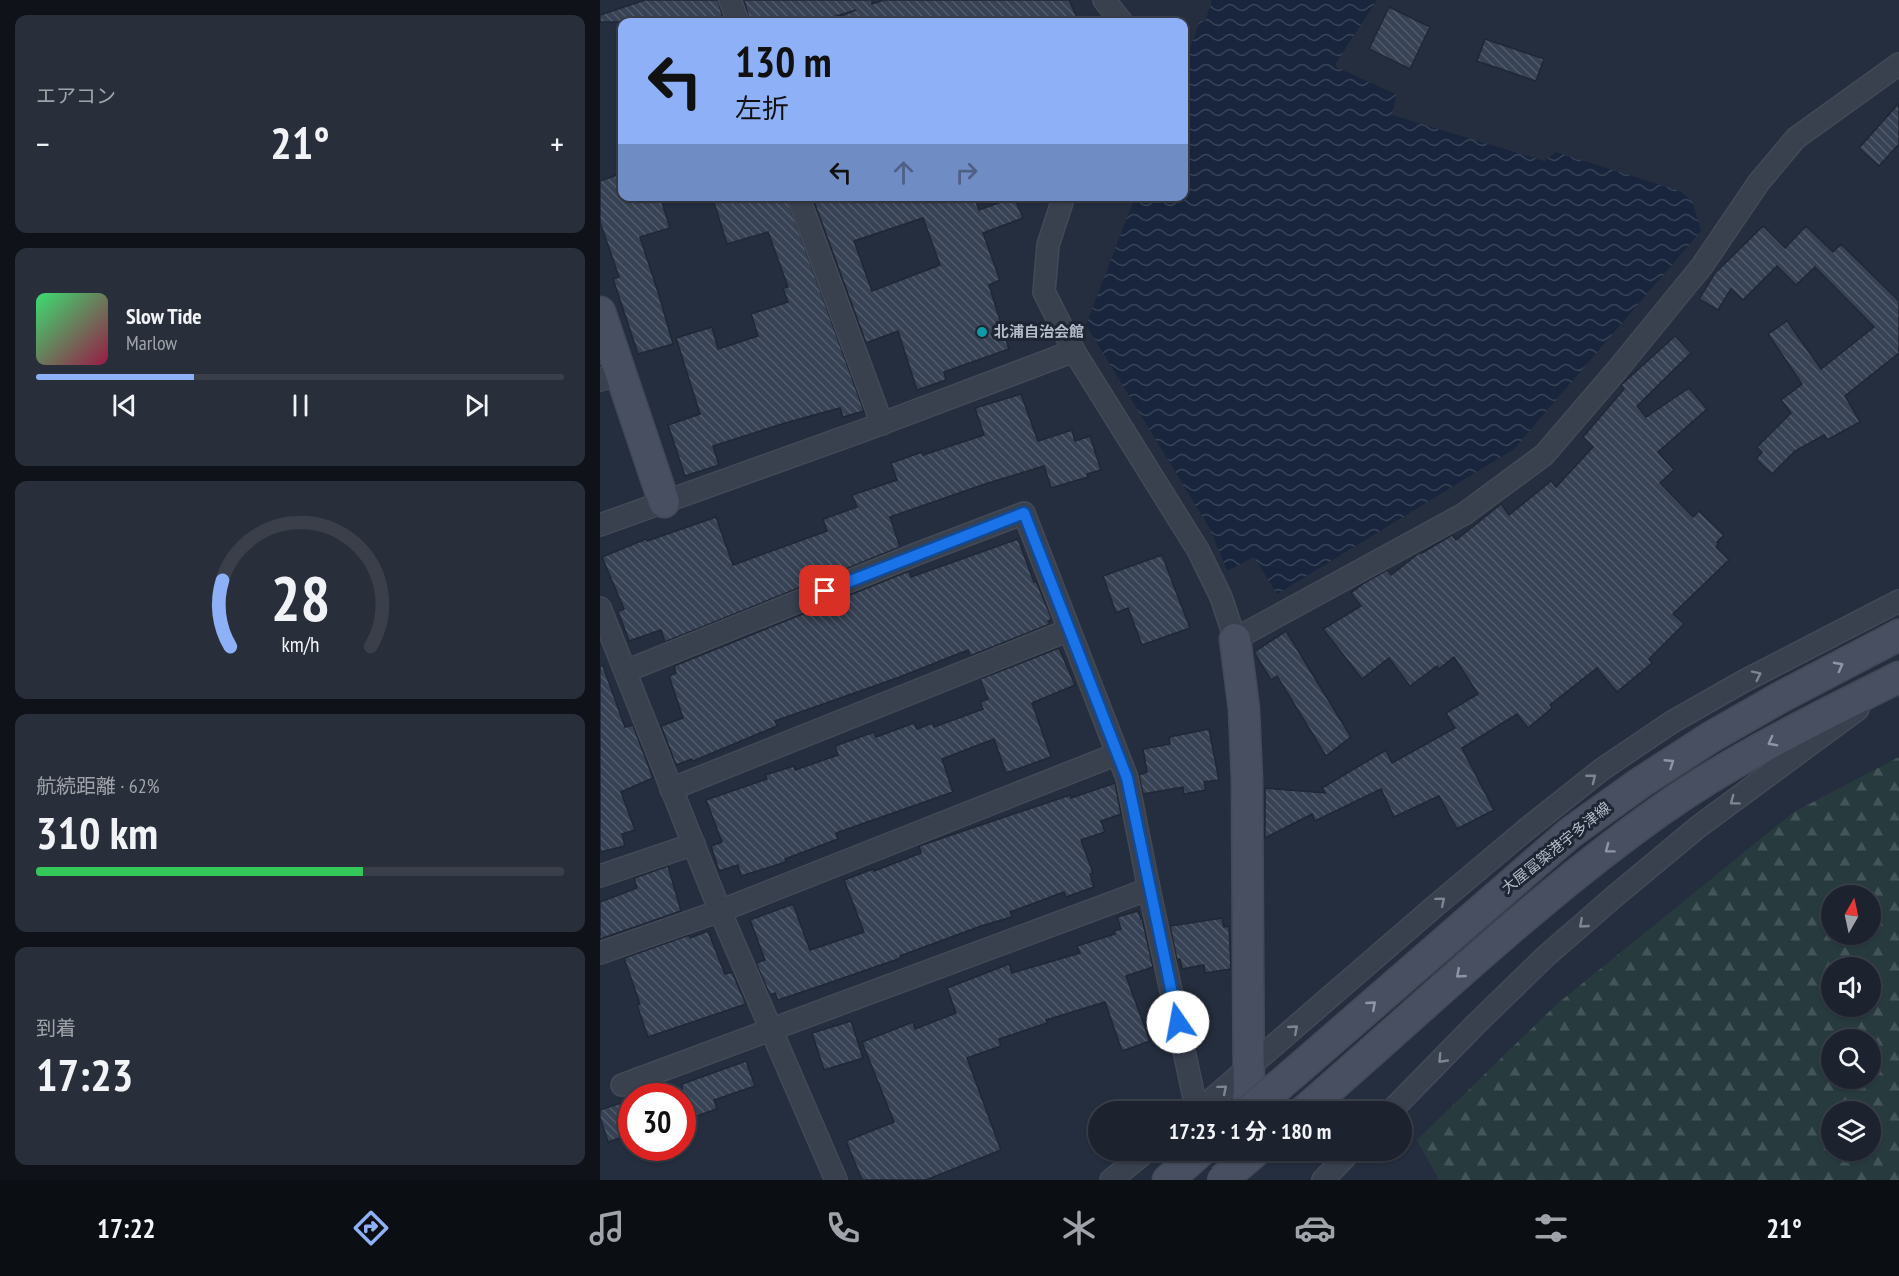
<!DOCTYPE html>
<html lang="ja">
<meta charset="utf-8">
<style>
body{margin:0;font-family:"PT Sans Narrow","Noto Sans JP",sans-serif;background:#292f3a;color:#f1f3f6;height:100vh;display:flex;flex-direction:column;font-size:22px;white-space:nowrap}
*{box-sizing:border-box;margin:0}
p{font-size:20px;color:#a0a4aa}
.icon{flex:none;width:33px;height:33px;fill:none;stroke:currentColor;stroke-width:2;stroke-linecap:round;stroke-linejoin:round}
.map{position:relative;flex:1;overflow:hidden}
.drawer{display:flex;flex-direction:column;gap:15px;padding:15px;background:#0f1319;width:600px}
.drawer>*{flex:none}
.guide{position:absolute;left:18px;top:18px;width:570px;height:183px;border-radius:12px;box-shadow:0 2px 4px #0004,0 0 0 2px #3a3f4a;background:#8db0f6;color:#111;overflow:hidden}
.needle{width:39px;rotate:9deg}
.controls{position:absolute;left:1221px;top:885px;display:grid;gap:12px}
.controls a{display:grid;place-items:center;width:60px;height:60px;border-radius:50%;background:#1c222e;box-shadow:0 2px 4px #0004,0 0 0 2px #3a3f4a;font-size:30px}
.speed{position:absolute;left:18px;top:1083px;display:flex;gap:12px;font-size:30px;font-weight:700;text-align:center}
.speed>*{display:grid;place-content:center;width:78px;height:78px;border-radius:50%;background:#1c222e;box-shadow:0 2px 4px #0004,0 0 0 2px #3a3f4a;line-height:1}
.speed .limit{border:9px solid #d22;background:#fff;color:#111}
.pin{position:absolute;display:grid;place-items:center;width:51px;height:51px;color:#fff;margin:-26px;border-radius:12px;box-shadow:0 3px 9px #0006}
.me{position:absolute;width:66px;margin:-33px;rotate:348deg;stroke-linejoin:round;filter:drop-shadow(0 0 4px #0008)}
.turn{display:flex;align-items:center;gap:21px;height:126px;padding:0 18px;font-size:27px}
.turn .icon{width:78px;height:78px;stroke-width:2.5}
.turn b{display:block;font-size:42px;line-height:51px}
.lanes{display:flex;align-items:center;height:57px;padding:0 18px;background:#0003;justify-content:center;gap:30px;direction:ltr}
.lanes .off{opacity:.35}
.big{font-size:45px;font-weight:700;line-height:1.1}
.drawer .card{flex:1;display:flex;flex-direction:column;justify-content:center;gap:9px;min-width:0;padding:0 21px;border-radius:12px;background:#292f3a}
.drawer .dial{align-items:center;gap:0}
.dial svg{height:156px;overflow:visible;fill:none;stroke:#3a3f4a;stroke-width:7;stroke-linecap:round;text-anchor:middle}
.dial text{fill:#f1f3f6;stroke:none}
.song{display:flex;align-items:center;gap:18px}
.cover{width:72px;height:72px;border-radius:9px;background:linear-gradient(135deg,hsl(140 70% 55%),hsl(340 70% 35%))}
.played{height:6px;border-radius:3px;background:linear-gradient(90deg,#8db0f6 30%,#3a3f4a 30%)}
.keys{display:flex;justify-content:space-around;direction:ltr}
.heat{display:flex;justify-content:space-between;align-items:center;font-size:33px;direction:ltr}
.charge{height:9px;border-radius:4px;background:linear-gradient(90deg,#34c759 62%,#3a3f4a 0)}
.trip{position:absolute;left:488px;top:1101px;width:324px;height:60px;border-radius:30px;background:#1c222e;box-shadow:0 2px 4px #0004,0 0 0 2px #3a3f4a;font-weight:700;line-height:60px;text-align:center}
.tab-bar{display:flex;height:96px;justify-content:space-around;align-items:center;background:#0b0e12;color:#a0a4aa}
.tab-bar .icon{width:42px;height:42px}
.tab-bar .on{color:#8db0f6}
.tab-bar b{font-size:27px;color:#f1f3f6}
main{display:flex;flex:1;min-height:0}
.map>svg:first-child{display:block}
.forest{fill:url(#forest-firs);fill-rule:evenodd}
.water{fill:url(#water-waves)}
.building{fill:url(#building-back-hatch);stroke:#202735;stroke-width:1.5;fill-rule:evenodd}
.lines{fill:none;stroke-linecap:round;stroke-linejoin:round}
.street-casing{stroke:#424957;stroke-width:24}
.secondary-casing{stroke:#424957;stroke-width:33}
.street{stroke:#39404e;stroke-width:21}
.secondary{stroke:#474f61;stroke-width:30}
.secondary-bridge-casing{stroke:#424957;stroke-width:33;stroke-linecap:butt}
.secondary-bridge{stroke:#474f61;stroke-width:30}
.oneway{stroke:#8e96a5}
.oneway2{stroke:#7d8492}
.route-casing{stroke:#114b97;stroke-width:15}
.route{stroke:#1a73e8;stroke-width:10}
.culture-dot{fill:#0f9aa8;stroke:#1e2533;stroke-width:2}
.labels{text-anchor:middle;stroke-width:6;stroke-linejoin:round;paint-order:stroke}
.poi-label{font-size:15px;font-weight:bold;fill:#b5bcc9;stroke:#1e2533;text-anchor:start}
.street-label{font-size:15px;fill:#b5bcc9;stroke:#1e2533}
</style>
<main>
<section class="drawer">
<div class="card"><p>エアコン</p>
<div class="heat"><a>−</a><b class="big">21°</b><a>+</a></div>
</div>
<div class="card">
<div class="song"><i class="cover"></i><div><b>Slow Tide</b><p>Marlow</p></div></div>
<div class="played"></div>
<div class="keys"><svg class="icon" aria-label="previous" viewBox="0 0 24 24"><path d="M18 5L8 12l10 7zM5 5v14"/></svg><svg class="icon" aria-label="pause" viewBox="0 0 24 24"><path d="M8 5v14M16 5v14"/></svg><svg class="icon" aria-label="next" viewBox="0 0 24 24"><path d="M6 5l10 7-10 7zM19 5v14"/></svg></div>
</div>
<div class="card dial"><svg viewBox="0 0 100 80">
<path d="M14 69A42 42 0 1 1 86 69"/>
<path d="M14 69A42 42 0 0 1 10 35" stroke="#8db0f6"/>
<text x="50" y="56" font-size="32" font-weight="700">28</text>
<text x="50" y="72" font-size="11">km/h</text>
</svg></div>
<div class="card"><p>航続距離 · 62%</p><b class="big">310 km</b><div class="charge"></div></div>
<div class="card"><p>到着</p><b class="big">17:23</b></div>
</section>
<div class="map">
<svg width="1299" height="1180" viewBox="0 0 1299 1180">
<defs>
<pattern id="forest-firs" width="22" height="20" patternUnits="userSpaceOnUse" patternTransform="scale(1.5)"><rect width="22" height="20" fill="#273b3f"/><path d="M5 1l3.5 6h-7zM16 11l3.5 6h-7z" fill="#445559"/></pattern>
<pattern id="water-waves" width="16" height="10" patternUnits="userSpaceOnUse" patternTransform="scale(1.5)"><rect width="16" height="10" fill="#18253c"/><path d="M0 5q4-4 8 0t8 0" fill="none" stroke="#374357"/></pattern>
<pattern id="building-back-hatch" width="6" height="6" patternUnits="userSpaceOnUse" patternTransform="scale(1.5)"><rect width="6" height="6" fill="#374254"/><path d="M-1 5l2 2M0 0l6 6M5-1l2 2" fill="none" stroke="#525b6b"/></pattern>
</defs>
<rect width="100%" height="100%" fill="#252e3e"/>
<path class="forest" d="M 1299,757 L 1299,1180 L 839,1180 L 817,1140 L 957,1004 L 1194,812 ZM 1232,896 L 1270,896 L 1270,934 L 1232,934 ZM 1232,968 L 1270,968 L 1270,1006 L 1232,1006 ZM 1232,1040 L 1270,1040 L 1270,1078 L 1232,1078 ZM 1232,1112 L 1270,1112 L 1270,1150 L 1232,1150 Z"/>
<polygon class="water" points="612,0 777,0 736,63 736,67 796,94 792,115 944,161 956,152 1080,191 1092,201 1101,231 914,449 677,594 654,557 627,571 610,529 486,325 535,197 584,196 584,66 600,20 605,22"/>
<g class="building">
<polygon points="45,0 118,0 123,18 110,22 0,22 0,15"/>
<polygon points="144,0 272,0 272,4 284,0 469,0 479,22 230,22 230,20 256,10 217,22 150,22"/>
<polygon points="789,7 830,27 810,69 769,49"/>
<polygon points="885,39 944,59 936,81 877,61"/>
<polygon points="1299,103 1299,144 1279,166 1259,148"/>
<polygon points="17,175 22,190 22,196 60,196 70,228 40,237 59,295 73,344 38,354 13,279 19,277 0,222 0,181"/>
<polygon points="112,196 186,196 264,411 243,417 240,408 185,423 113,446 119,465 85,476 68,425 100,414 76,338 112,327 118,349 158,336 151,314 188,302 183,288 188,287 168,232 127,244"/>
<path d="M 212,196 L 374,196 L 379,210 L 414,197 L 423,218 L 383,233 L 400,280 L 389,285 L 409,349 L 344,372 L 346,380 L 317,390 L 298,331 L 266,343 ZM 323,218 L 340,265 L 272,291 L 254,241 Z"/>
<polygon points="1163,226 1185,248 1206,226 1233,252 1241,244 1299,301 1299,353 1245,396 1260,422 1227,440 1224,435 1195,451 1172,474 1156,459 1162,452 1157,447 1191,413 1181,400 1202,384 1168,334 1187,321 1221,369 1274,327 1215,267 1196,285 1177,266 1143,300 1131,289 1118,310 1099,299 1115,273"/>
<polygon points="1075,336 1091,353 1037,406 1046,417 1089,388 1107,409 1058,452 1074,470 1060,483 1093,517 1099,511 1124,535 1117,542 1119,543 1116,547 1129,560 1073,614 1084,624 1049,659 1052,663 1017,692 997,668 950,705 952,708 928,728 917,714 862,748 894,810 857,829 839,796 794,817 781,789 715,821 712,814 665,838 665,788 725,793 722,788 786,750 792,763 855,728 846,713 878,694 854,657 839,669 837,666 810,686 789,658 762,679 723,629 761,606 751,593 764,583 787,570 791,575 819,553 822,553 852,535 856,540 901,504 909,515 951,481 956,487 993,447 983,437 1024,389 1021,385"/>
<polygon points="421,394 438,441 472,430 475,441 490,436 501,470 487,474 488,477 451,488 444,466 385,484 290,517 300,547 65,642 61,630 29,641 18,611 24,609 2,557 46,539 47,541 116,517 133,565 227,531 223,519 257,507 252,495 297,480 291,463 322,452 323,455 384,435 375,408"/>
<polygon points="418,539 434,582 436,581 452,619 448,621 450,624 370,656 368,650 297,678 175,721 177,726 93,761 92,759 76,765 61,726 83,718 69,676 76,673 74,666 309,571 311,577"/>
<polygon points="562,555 590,628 542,645 528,608 516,613 503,576"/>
<polygon points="686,631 751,737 726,756 677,676 671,680 654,652"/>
<polygon points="459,648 475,685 432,703 451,757 406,773 394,739 342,759 353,792 236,833 238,839 185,859 186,862 141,876 138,865 119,871 111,846 122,842 106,800 167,779 165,775 194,766 195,770 238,755 235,746 274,732 276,737 314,723 317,729 333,723 334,727 383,709 380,702 388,699 380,679"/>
<polygon points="0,666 3,666 25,727 33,725 53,778 21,792 35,830 22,834 25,846 0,852"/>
<polygon points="609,729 619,780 604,782 606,790 584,794 583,787 543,794 539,775 547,772 543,749 570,744 569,737"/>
<polygon points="515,783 521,814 501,821 505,832 481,840 493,873 490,874 494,887 466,897 464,892 410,912 412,917 381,926 300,956 301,958 223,985 178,1000 175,993 170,995 156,963 165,960 150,920 193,904 210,950 264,932 244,880 273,869 274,871 321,853 319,846 470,795 471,798"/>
<polygon points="68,866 81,911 0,939 0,902 37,888 34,878"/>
<polygon points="538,911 541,919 542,918 553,967 526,976 550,1041 522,1051 505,1002 446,1020 447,1023 399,1039 401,1046 367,1058 401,1150 326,1180 262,1180 246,1141 294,1122 262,1042 313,1022 315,1029 356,1013 347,988 409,964 412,973 480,953 477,946 515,934 514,931 521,929 517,917"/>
<polygon points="622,918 624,927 629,926 631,969 605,973 604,965 582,969 580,959 577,960 570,926"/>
<polygon points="108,931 125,974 132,972 146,1004 48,1037 37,1005 40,1004 24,958 89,935 90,938"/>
<polygon points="251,1021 263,1058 224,1070 212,1033"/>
<polygon points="146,1061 155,1086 114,1100 117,1109 82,1121 82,1084"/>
<polygon points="32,1099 32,1134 8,1142 0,1117 0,1110"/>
</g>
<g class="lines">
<g class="street-casing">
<g id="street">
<polyline points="130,0 138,22"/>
<polyline points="504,0 522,22"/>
<polyline points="198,196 282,424"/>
<polyline points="464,196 448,245 444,292 474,351 598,550 621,597 635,639 864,514 944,455 1017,370 1102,266 1159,182 1196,138 1299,64"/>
<polyline points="0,380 20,373"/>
<polyline points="0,525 262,431 474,351"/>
<polyline points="0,608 120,911 236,1180"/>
<polyline points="26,671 314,555 424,513 527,778 549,889 597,1111"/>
<polyline points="71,789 469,630"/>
<polyline points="0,876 94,844"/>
<polyline points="0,953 120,911 517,754"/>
<polyline points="40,1078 47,1096"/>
<polyline points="22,1085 549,889"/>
<polyline points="597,1112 834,907 928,828 1001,770 1072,722 1144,681 1299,601"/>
<polyline points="790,1112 876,1024 946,956 1015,896 1098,827 1258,709"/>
<polyline points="511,1180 548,1150"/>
<polyline points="723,1180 752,1150"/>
</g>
</g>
<g class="secondary-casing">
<g id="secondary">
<polyline points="0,312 64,502"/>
<polyline points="635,639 644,709 647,780 649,1112"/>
<polyline points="696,1071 970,833 1040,783 1111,737 1181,697 1299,635"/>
<path d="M 703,1112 C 821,1010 934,900 1061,810 C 1136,757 1218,718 1299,677"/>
<polyline points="568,1180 602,1150"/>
</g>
</g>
<use href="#street" class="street"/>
<use href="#secondary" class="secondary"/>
<g class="secondary-bridge-casing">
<g id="secondary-bridge">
<polyline points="648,1112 696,1071"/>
<polyline points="622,1180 657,1150"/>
</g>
</g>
<use href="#secondary-bridge" class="secondary-bridge"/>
</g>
<defs><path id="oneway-chevron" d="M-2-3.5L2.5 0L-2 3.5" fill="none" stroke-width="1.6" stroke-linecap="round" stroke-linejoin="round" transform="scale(1.5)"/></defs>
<g class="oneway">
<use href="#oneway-chevron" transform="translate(1239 666) rotate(-28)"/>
<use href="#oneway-chevron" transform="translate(1172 742) rotate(152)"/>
<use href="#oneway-chevron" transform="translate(1070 763) rotate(-33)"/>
<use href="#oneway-chevron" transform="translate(1009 849) rotate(143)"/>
<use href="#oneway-chevron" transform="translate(860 974) rotate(139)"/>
<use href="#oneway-chevron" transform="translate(772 1005) rotate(-41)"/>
</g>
<g class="oneway2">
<use href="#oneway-chevron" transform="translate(1157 675) rotate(-26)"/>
<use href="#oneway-chevron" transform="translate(992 778) rotate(-38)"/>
<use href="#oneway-chevron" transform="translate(1134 801) rotate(143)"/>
<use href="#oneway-chevron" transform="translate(841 901) rotate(-40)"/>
<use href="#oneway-chevron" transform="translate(983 924) rotate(139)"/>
<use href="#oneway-chevron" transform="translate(694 1029) rotate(-41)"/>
<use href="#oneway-chevron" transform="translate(842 1059) rotate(134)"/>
<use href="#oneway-chevron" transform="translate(623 1089) rotate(-40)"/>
</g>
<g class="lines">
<g class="route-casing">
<polyline id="route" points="225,591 424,513 527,778 578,1022"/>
</g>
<use href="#route" class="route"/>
</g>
<circle class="culture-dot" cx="382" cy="332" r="6"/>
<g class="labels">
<g class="poi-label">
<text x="394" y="337">北浦自治会館</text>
</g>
<g class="street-label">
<text transform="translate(956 848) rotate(-39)" y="5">大屋冨築港宇多津線</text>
</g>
</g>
</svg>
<div class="controls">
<a><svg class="needle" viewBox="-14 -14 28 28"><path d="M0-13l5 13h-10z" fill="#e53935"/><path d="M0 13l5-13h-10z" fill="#a0a4aa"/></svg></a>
<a><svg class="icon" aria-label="sound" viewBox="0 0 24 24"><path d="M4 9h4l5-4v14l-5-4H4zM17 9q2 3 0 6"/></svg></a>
<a><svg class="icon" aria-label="search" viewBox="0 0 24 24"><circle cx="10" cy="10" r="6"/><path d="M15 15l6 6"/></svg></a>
<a><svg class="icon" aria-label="layers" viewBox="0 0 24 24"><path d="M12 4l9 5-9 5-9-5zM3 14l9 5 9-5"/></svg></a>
</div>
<div class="speed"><div class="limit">30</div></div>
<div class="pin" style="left:225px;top:591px;background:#d93025"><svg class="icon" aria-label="arrive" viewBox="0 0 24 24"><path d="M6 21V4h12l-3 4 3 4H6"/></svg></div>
<svg class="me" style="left:578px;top:1022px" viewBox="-20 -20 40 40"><circle r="19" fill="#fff"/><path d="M0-13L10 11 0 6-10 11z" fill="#1a73e8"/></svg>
<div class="trip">17:23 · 1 分 · 180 m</div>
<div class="guide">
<div class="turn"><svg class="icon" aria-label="left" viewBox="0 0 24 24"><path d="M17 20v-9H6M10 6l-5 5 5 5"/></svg><div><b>130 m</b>左折</div></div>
<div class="lanes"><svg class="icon" aria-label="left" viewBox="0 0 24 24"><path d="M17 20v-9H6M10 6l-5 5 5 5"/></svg><svg class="icon off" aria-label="ahead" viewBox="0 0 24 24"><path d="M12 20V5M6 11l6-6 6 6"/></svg><svg class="icon off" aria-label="right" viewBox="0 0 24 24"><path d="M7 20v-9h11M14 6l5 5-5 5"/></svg></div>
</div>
</div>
</main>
<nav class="tab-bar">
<b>17:22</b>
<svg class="icon on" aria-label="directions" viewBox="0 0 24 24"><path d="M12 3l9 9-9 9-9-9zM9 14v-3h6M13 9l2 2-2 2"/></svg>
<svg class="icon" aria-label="music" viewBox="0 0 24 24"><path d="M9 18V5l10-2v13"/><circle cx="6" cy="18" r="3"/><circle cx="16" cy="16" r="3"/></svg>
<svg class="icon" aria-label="phone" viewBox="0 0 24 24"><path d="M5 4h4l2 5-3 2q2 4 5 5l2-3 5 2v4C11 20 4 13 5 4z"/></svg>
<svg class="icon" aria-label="climate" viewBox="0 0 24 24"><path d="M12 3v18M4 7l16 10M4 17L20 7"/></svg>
<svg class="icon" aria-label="car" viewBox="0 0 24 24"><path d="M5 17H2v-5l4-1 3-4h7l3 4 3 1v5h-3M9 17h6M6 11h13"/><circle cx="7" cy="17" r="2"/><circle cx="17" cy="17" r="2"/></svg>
<svg class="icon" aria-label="filters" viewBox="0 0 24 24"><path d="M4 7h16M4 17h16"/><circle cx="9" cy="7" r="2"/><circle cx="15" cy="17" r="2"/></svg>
<b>21°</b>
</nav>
